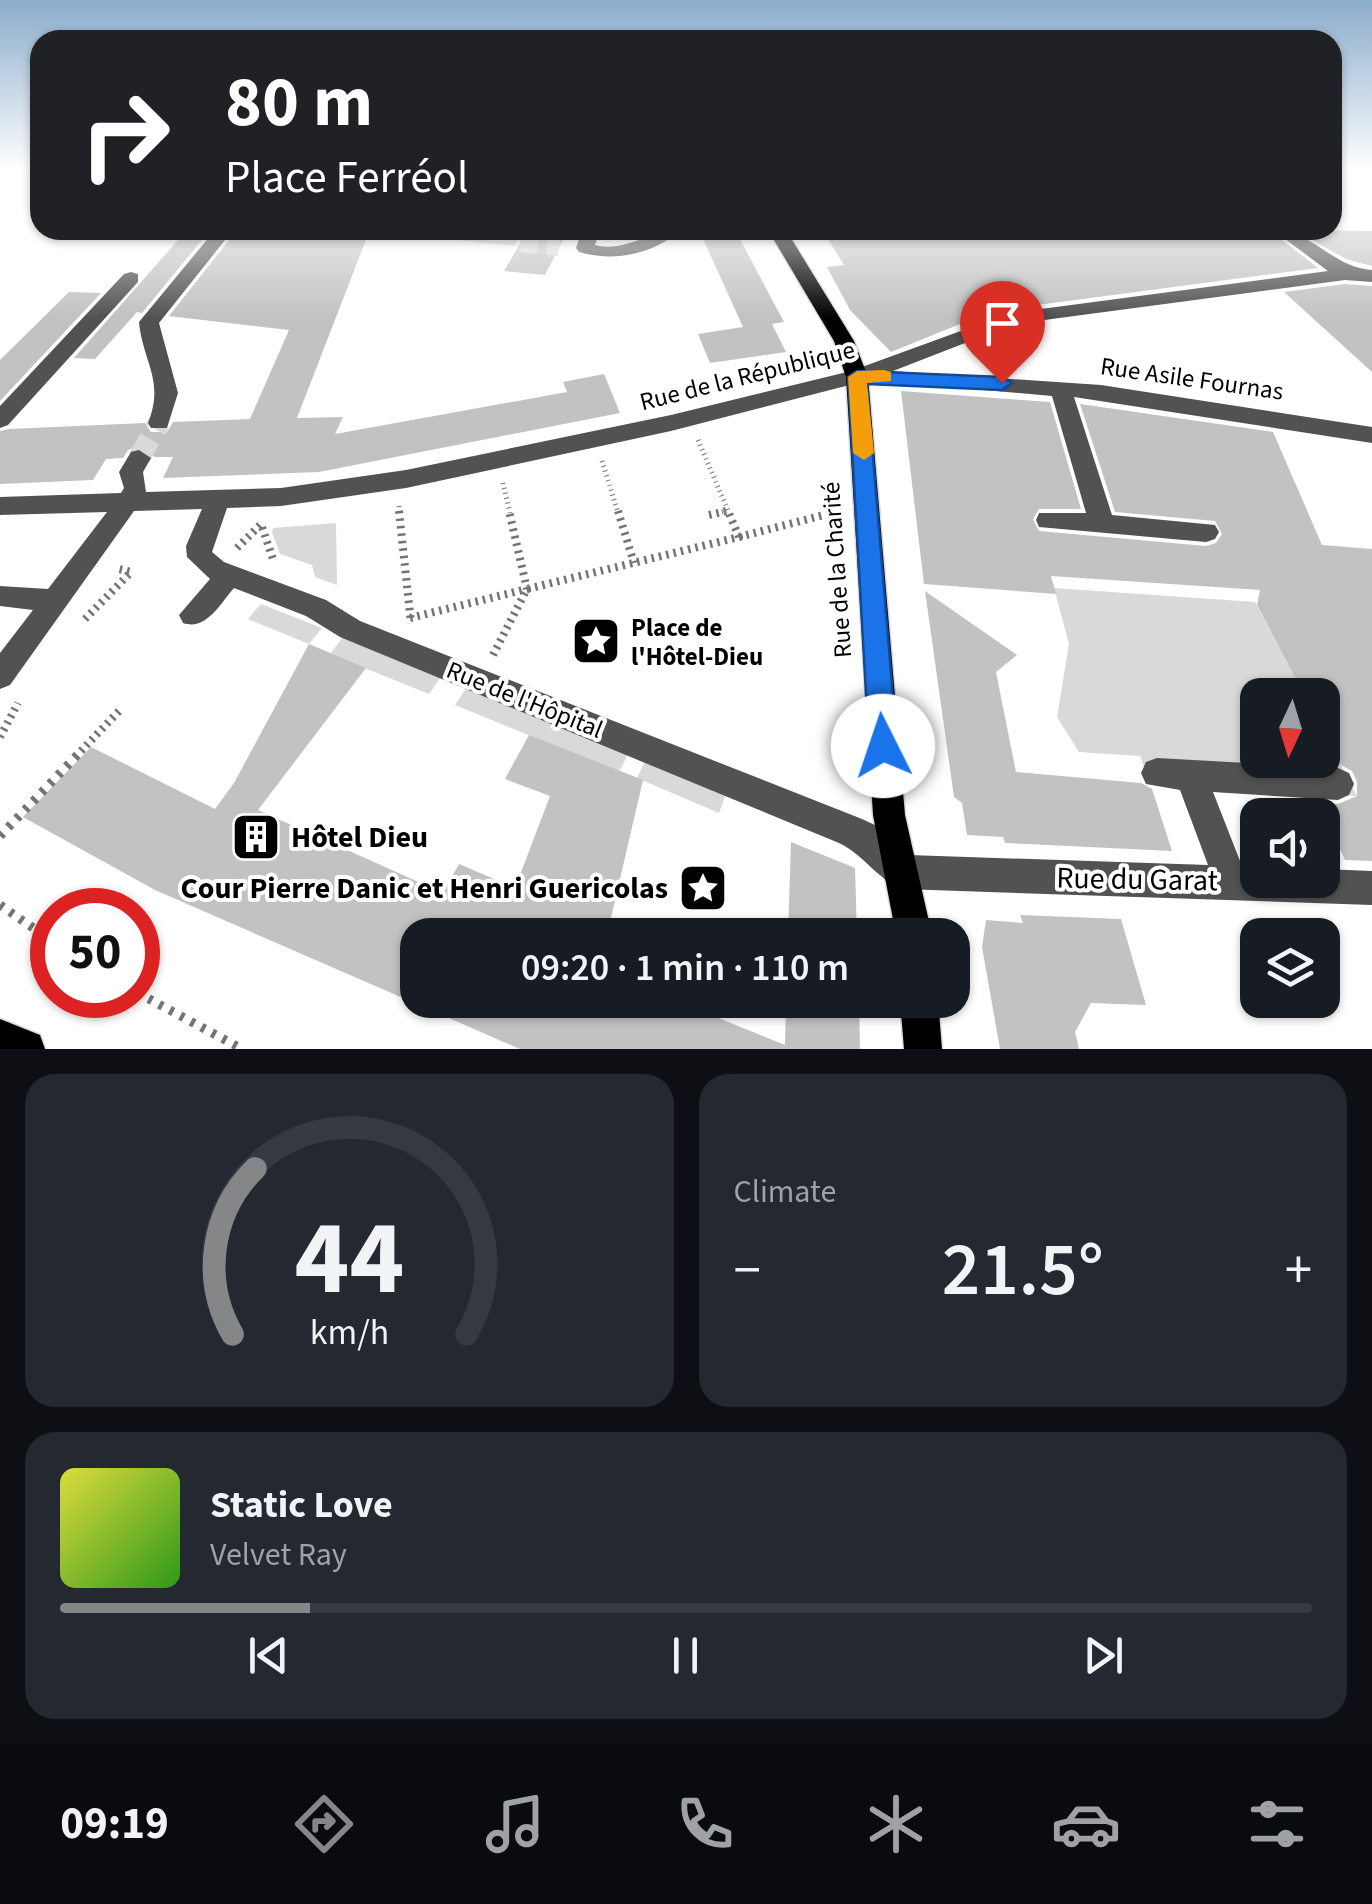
<!DOCTYPE html>
<meta charset="utf-8">
<style>
body{margin:0;font-family:"Source Sans 3",sans-serif;background:#242831;color:#f1f3f6;height:100vh;display:flex;flex-direction:column;font-size:38px;white-space:nowrap}
*{box-sizing:border-box;margin:0}
p{font-size:32px;color:#9ea1a6}
.icon{flex:none;width:55px;height:55px;fill:none;stroke:currentColor;stroke-width:2;stroke-linecap:round;stroke-linejoin:round}
.map{position:relative;height:1049px;overflow:hidden}
.side{display:flex;flex-direction:column;gap:25px;padding:25px;background:#0d0f14;flex:1}
.side>*{flex:none}
.top-card{position:absolute;left:30px;top:30px;width:1312px;height:210px;border-radius:30px;box-shadow:0 2px 8px #0004;background:#202124;color:#fff;overflow:hidden}
.needle{width:65px;rotate:184deg}
.fabs{position:absolute;left:1240px;top:678px;display:grid;gap:20px}
.fabs a{display:grid;place-items:center;width:100px;height:100px;border-radius:20px;background:#171b24;box-shadow:0 2px 8px #0004;font-size:50px}
.speed{position:absolute;left:30px;top:888px;display:flex;gap:20px;font-size:50px;font-weight:700;text-align:center}
.speed>*{display:grid;place-content:center;width:130px;height:130px;border-radius:50%;background:#171b24;box-shadow:0 2px 8px #0004;line-height:1}
.speed .limit{border:15px solid #d22;background:#fff;color:#111}
.pin{position:absolute;display:grid;place-items:center;width:85px;height:85px;color:#fff;margin:-102px -42px;border-radius:50% 50% 50% 0;rotate:-45deg;box-shadow:0 0 10px #0007}
.pin .icon{rotate:45deg}
.me{position:absolute;width:110px;margin:-55px;rotate:356deg;stroke-linejoin:round;filter:drop-shadow(0 0 8px #0008)}
.turn{display:flex;align-items:center;gap:35px;height:210px;padding:0 30px;font-size:45px}
.turn .icon{width:130px;height:130px;stroke-width:2.5}
.turn b{display:block;font-size:70px;line-height:85px}
.big{font-size:75px;font-weight:600;line-height:1.1}
.side .card{flex:1;display:flex;flex-direction:column;justify-content:center;gap:15px;min-width:0;padding:0 35px;border-radius:30px;background:#242831}
.side .dial{align-items:center;gap:0}
.dial svg{height:260px;overflow:visible;fill:none;stroke:#363941;stroke-width:7;stroke-linecap:round;text-anchor:middle}
.dial text{fill:#f1f3f6;stroke:none}
.song{display:flex;align-items:center;gap:30px}
.cover{width:120px;height:120px;border-radius:15px;background:linear-gradient(135deg,hsl(60 70% 55%),hsl(110 70% 35%))}
.played{height:10px;border-radius:5px;background:linear-gradient(90deg,#858687 20%,#363941 20%)}
.keys{display:flex;justify-content:space-around;direction:ltr}
.heat{display:flex;justify-content:space-between;align-items:center;font-size:55px;direction:ltr}
.side .tiles{flex:1;display:grid;gap:25px;grid-template-columns:1fr 1fr}
.card:last-child{grid-column:span 2}
.trip{position:absolute;left:400px;top:918px;width:570px;height:100px;border-radius:30px;background:#171b24;box-shadow:0 2px 8px #0004;font-weight:600;line-height:100px;text-align:center}
.dock{display:flex;height:160px;justify-content:space-around;align-items:center;background:#090b0e;color:#9ea1a6}
.dock .icon{width:70px;height:70px}
.dock .current{color:#858687}
.dock b{font-size:45px;color:#f1f3f6}
.map>svg:first-child{display:block}
.green{fill:#d9d9d9}
.building{fill:#c2c2c2}
.lines{fill:none;stroke-linecap:round;stroke-linejoin:round}
.minor-tunnel-far1{stroke:#d9d9d9;stroke-width:18;stroke-dasharray:18 9;stroke-linecap:butt}
.minor-tunnel{stroke:#d9d9d9;stroke-width:22;stroke-dasharray:22 11;stroke-linecap:butt}
.major-casing{stroke:#dbdbdb;stroke-width:3}
.path-far2{stroke:#747474;stroke-width:5;stroke-dasharray:1 4;stroke-linecap:butt}
.path-far1{stroke:#747474;stroke-width:8;stroke-dasharray:2.5 5;stroke-linecap:butt}
.path{stroke:#747474;stroke-width:9;stroke-dasharray:4 8;stroke-linecap:butt}
.minor{fill:#525252;fill-rule:evenodd}
.major{fill:#000;fill-rule:evenodd}
.route{fill:#1a73e8;stroke:#114b97;stroke-width:2.5}
.slow{fill:#f59e0b}
.labels{text-anchor:middle;stroke-width:8;stroke-linejoin:round;paint-order:stroke}
.street-label{font-size:25px;fill:#000;stroke:#fff}
.poi-label{font-size:25px;font-weight:bold;fill:#000;stroke:#fff;text-anchor:start}
.near-poi-label{font-size:30px;font-weight:bold;fill:#000;stroke:#fff;text-anchor:start}
.near-street-label{font-size:30px;fill:#000;stroke:#fff}
</style>
<div class="map">
<svg width="1372" height="1049" viewBox="0 0 1372 1049">
<rect width="100%" height="100%" fill="#fff"/>
<g class="green">
<polygon points="365,230 524,230 514,246"/>
<polygon points="336,523 337,585 315,577 312,565 280,554 272,532 273,528"/>
<polygon points="1054,588 1255,602 1304,695 1258,695 1258,760 1322,760 1323,730 1357,796 1150,783 1140,756 1079,752 1057,717 1069,644"/>
<polygon points="261,604 322,628 309,644 248,619"/>
<polygon points="343,637 441,677 429,694 330,654"/>
<polygon points="467,687 629,752 619,772 455,705"/>
<polygon points="646,759 727,791 719,813 637,778"/>
</g>
<g class="building">
<polygon points="187,230 210,230 142,313 137,312 95,359 74,358"/>
<polygon points="237,230 369,232 297,418 343,417 335,434 567,392 563,382 604,374 620,413 319,472 163,478 173,457 155,457 138,446 128,450 123,458 106,459 93,480 0,484 0,431 9,429 145,423 151,432 167,432 173,422 250,419 289,330 169,316"/>
<polygon points="528,230 568,230 545,275 504,271"/>
<polygon points="699,230 735,230 784,322 772,324 786,352 710,363 698,334 743,327"/>
<polygon points="822,230 1269,230 1318,268 992,311 891,352 850,310 827,267 844,265"/>
<polygon points="1294,230 1372,231 1372,266 1346,259"/>
<polygon points="1345,284 1372,286 1372,372 1284,292"/>
<polygon points="69,292 101,293 0,401 0,360"/>
<polygon points="901,391 1050,402 1081,509 1039,509 1033,519 1039,531 1206,546 1216,543 1222,534 1215,521 1115,512 1080,404 1273,432 1322,545 1372,549 1372,861 1345,860 1318,802 1338,804 1357,796 1357,782 1352,771 1341,765 1322,730 1322,695 1304,695 1257,605 1260,590 1051,576 1056,594 924,584"/>
<polygon points="925,591 1017,655 996,672 1016,772 1141,783 1152,789 1172,851 1005,843 1003,837 967,835 962,803 954,797"/>
<polygon points="309,644 366,668 258,810 443,893 459,864 515,888 550,796 505,779 529,735 643,780 607,935 418,935 418,1000 674,1000 785,1045 786,1000 859,1000 860,1049 520,1049 155,890 23,817 91,747 215,809 234,783"/>
<polygon points="791,842 855,868 857,935 788,935"/>
<polygon points="1020,915 1121,919 1146,1005 1091,1003 1075,1032 1079,1049 1000,1049 982,947 986,920 1023,923"/>
</g>
<g class="lines">
<polyline class="minor-tunnel-far1" points="520,243 559,247"/>
<polyline class="minor-tunnel" points="139,458 159,423"/>
<g class="major-casing">
<g id="major">
<polygon points="768,230 786,230 854,341 868,377 905,815 932,935 896,935 873,815 846,377 834,341"/>
<polygon points="900,1000 938,1000 942,1049 904,1049"/>
<polygon points="0,1019 40,1035 45,1049 0,1049"/>
</g>
</g>
<g class="path-far2">
<polyline points="698,440 729,513"/>
<polyline points="602,461 618,513"/>
<polyline points="503,483 510,513"/>
<polyline points="399,506 400,513"/>
<polyline points="717,513 727,511"/>
</g>
<g class="path-far1">
<polyline points="399,511 411,623"/>
<polyline points="618,511 634,563"/>
<polyline points="709,515 727,511"/>
<polyline points="739,537 824,515"/>
<polyline points="237,548 261,524 274,562"/>
<polyline points="410,618 527,589 509,511"/>
<polyline points="85,619 131,572 115,568"/>
<polyline points="493,655 527,589 739,537 728,511"/>
<polyline points="0,737 18,703"/>
<polyline points="81,751 119,711"/>
</g>
<g class="path">
<polyline points="0,836 83,749"/>
<polyline points="0,905 52,941"/>
<polyline points="138,993 242,1049"/>
</g>
<g class="minor">
<path d="M 215,230 L 233,230 L 159,323 L 178,393 L 167,428 L 151,428 L 148,423 C 165,380 143,363 139,322 Z"/>
<path d="M 470,230 L 515,230 C 505,238 480,238 470,230 Z"/>
<path d="M 582,230 L 600,230 L 595,245 C 624,253 651,230 681,230 C 652,255 614,262 579,252 L 576,248 Z"/>
<path d="M 1273,230 C 1313,230 1331,267 1372,270 L 1372,282 L 1345,280 L 1014,324 L 893,371 L 1101,385 L 1372,427 L 1372,443 L 1074,397 L 1112,515 L 1215,525 L 1219,532 L 1215,539 L 1206,542 L 1039,527 L 1036,520 L 1039,513 L 1086,513 L 1052,396 L 869,380 L 671,431 L 406,488 L 281,506 L 227,508 L 212,552 L 224,562 L 326,600 L 360,621 L 862,819 L 877,826 L 909,855 L 1208,865 L 1180,790 L 1146,784 L 1141,773 L 1146,762 L 1157,758 L 1338,768 L 1349,773 L 1354,784 L 1349,795 L 1338,800 L 1213,792 L 1242,866 L 1258,867 L 1258,880 L 1322,880 L 1322,869 L 1372,871 L 1372,905 L 902,889 C 877,879 863,854 839,843 L 340,637 L 306,616 L 234,588 C 220,604 206,631 183,623 L 179,615 L 210,579 L 187,557 L 186,546 L 202,509 L 134,511 L 10,685 L 0,689 L 0,653 L 33,610 L 0,606 L 0,586 L 48,589 L 107,512 L 0,515 L 0,497 L 121,493 L 124,488 L 119,472 L 131,452 L 139,450 L 151,458 L 143,472 L 146,492 L 281,488 L 406,470 L 671,415 L 851,371 L 1010,313 L 1328,271 Z"/>
<polygon points="131,272 138,274 138,282 8,425 0,428 0,406 124,274"/>
</g>
<use href="#major" class="major"/>
</g>
<linearGradient id="sky" x2="0" y2="1"><stop stop-color="#8baccb"/><stop offset="0.54" stop-color="#fff"/><stop offset="1" stop-color="#fff" stop-opacity="0"/></linearGradient>
<rect width="1372" height="318" fill="url(#sky)"/>
<polygon class="route" points="857,371 1002,377 1012,383 1002,390 867,384 897,746 893,756 883,760 873,756 869,746 848,377"/>
<polygon class="slow" points="884,370 891,372 891,381 867,383 874,453 864,460 853,453 848,377 857,371"/>
<defs>
<g id="sight-square" transform="scale(2.5)"><rect x="-9" y="-9" width="18" height="18" rx="4" fill="#000" stroke="#fff"/><path d="M0-6L1.8-2.2L6-1.7L2.9 1.2L3.7 5.4L0 3.3L-3.7 5.4L-2.9 1.2L-6-1.7L-1.8-2.2Z" fill="#fff"/></g>
<g id="building-square" transform="scale(2.5)"><rect x="-9" y="-9" width="18" height="18" rx="4" fill="#000" stroke="#fff"/><path d="M-4-6H4V6H1V3H-1V6H-4ZM-2.5-4.3h1.7v1.8h-1.7ZM.8-4.3h1.7v1.8H.8ZM-2.5-1h1.7V.8h-1.7ZM.8-1h1.7V.8H.8Z" fill="#fff"/></g>
</defs>
<g fill-rule="evenodd">
<use href="#sight-square" x="596" y="641"/>
<use href="#building-square" x="256" y="837"/>
<use href="#sight-square" x="703" y="888"/>
</g>
<g class="labels">
<g class="street-label">
<text transform="translate(747 375) rotate(-14)" y="9">Rue de la République</text>
<text transform="translate(1192 378) rotate(8)" y="9">Rue Asile Fournas</text>
<text transform="translate(836 570) rotate(-94)" y="9">Rue de la Charité</text>
<text transform="translate(525 699) rotate(22)" y="9">Rue de l'Hôpital</text>
</g>
<g class="poi-label">
<text x="631" y="636">Place de<tspan x="631" dy="29">l'Hôtel-Dieu</tspan></text>
</g>
<g class="near-poi-label">
<text x="291" y="847">Hôtel Dieu</text>
<text x="668" y="898" text-anchor="end">Cour Pierre Danic et Henri Guericolas</text>
</g>
<g class="near-street-label">
<text transform="translate(1137 879) rotate(1)" y="10">Rue du Garat</text>
</g>
</g>
</svg>
<div class="fabs">
<a><svg class="needle" viewBox="-14 -14 28 28"><path d="M0-13l5 13h-10z" fill="#e53935"/><path d="M0 13l5-13h-10z" fill="#9ea1a6"/></svg></a>
<a><svg class="icon" aria-label="sound" viewBox="0 0 24 24"><path d="M4 9h4l5-4v14l-5-4H4zM17 9q2 3 0 6"/></svg></a>
<a><svg class="icon" aria-label="layers" viewBox="0 0 24 24"><path d="M12 4l9 5-9 5-9-5zM3 14l9 5 9-5"/></svg></a>
</div>
<div class="speed"><div class="limit">50</div></div>
<div class="pin" style="left:1002px;top:383px;background:#d93025"><svg class="icon" aria-label="arrive" viewBox="0 0 24 24"><path d="M6 21V4h12l-3 4 3 4H6"/></svg></div>
<svg class="me" style="left:883px;top:746px" viewBox="-20 -20 40 40"><circle r="19" fill="#fff"/><path d="M0-13L10 11 0 6-10 11z" fill="#1a73e8"/></svg>
<div class="trip">09:20 · 1 min · 110 m</div>
<div class="top-card">
<div class="turn"><svg class="icon" aria-label="right" viewBox="0 0 24 24"><path d="M7 20v-9h11M14 6l5 5-5 5"/></svg><div><b>80 m</b>Place Ferréol</div></div>
</div>
</div>
<section class="side">
<div class="tiles">
<div class="card dial"><svg viewBox="0 0 100 80">
<path d="M14 69A42 42 0 1 1 86 69"/>
<path d="M14 69A42 42 0 0 1 21 18" stroke="#858687"/>
<text x="50" y="56" font-size="32" font-weight="700">44</text>
<text x="50" y="72" font-size="11">km/h</text>
</svg></div>
<div class="card"><p>Climate</p>
<div class="heat"><a>−</a><b class="big">21.5°</b><a>+</a></div>
</div>
<div class="card">
<div class="song"><i class="cover"></i><div><b>Static Love</b><p>Velvet Ray</p></div></div>
<div class="played"></div>
<div class="keys"><svg class="icon" aria-label="previous" viewBox="0 0 24 24"><path d="M18 5L8 12l10 7zM5 5v14"/></svg><svg class="icon" aria-label="pause" viewBox="0 0 24 24"><path d="M8 5v14M16 5v14"/></svg><svg class="icon" aria-label="next" viewBox="0 0 24 24"><path d="M6 5l10 7-10 7zM19 5v14"/></svg></div>
</div>
</div>
</section>
<nav class="dock">
<b>09:19</b>
<svg class="icon current" aria-label="directions" viewBox="0 0 24 24"><path d="M12 3l9 9-9 9-9-9zM9 14v-3h6M13 9l2 2-2 2"/></svg>
<svg class="icon" aria-label="music" viewBox="0 0 24 24"><path d="M9 18V5l10-2v13"/><circle cx="6" cy="18" r="3"/><circle cx="16" cy="16" r="3"/></svg>
<svg class="icon" aria-label="phone" viewBox="0 0 24 24"><path d="M5 4h4l2 5-3 2q2 4 5 5l2-3 5 2v4C11 20 4 13 5 4z"/></svg>
<svg class="icon" aria-label="climate" viewBox="0 0 24 24"><path d="M12 3v18M4 7l16 10M4 17L20 7"/></svg>
<svg class="icon" aria-label="car" viewBox="0 0 24 24"><path d="M5 17H2v-5l4-1 3-4h7l3 4 3 1v5h-3M9 17h6M6 11h13"/><circle cx="7" cy="17" r="2"/><circle cx="17" cy="17" r="2"/></svg>
<svg class="icon" aria-label="filters" viewBox="0 0 24 24"><path d="M4 7h16M4 17h16"/><circle cx="9" cy="7" r="2"/><circle cx="15" cy="17" r="2"/></svg>
</nav>
